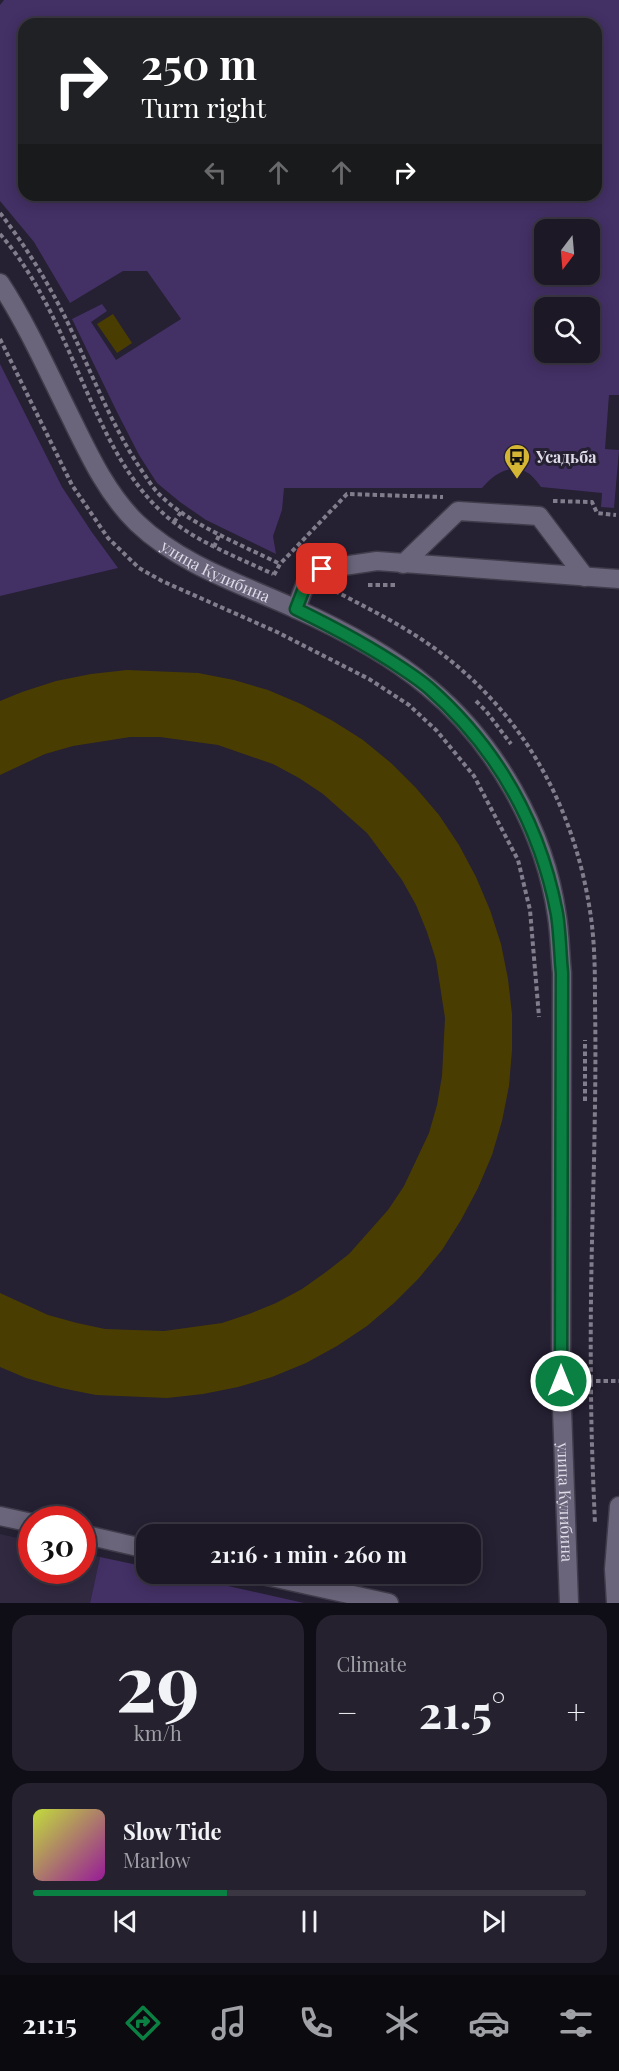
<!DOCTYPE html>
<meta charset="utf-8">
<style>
body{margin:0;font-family:"Playfair Display",serif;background:#25212e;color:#f1f3f6;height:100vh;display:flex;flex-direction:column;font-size:22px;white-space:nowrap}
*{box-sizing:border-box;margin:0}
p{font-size:20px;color:#a0a0a7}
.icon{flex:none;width:33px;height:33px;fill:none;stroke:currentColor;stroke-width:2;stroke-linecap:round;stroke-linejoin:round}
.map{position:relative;height:1603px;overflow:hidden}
.side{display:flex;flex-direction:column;gap:12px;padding:12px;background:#0f0d15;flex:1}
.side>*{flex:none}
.guide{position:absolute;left:18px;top:18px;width:584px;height:183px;border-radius:18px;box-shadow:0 3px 15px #0003,0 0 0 2px #3a3743;background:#202124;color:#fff;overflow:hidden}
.needle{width:39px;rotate:196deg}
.controls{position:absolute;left:534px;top:219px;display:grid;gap:12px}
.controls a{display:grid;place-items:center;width:66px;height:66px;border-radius:12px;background:#1c1826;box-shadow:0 3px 15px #0003,0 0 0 2px #3a3743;font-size:30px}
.speed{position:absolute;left:18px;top:1506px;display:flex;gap:12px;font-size:30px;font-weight:700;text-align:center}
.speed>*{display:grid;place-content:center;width:78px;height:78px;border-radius:50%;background:#1c1826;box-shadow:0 3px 15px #0003,0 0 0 2px #3a3743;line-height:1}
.speed .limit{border:9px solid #d22;background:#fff;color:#111}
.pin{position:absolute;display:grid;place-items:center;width:51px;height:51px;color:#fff;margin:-26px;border-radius:12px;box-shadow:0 3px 9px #0006}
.me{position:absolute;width:66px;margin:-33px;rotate:0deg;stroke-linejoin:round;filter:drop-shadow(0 0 4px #0008)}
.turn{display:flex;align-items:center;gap:21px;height:126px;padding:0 24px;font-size:27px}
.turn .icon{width:78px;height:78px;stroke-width:2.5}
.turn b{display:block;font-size:42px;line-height:51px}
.lanes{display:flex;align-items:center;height:57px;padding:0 24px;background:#0003;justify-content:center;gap:30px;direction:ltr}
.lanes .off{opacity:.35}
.big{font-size:45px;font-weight:700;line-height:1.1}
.side .tile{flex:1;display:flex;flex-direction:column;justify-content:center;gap:9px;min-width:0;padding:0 21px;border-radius:18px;background:#25212e}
.side .dial{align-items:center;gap:0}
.dial b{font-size:78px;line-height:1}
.song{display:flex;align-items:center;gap:18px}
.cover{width:72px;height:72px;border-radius:9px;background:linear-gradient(135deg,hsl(70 70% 55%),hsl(300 70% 35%))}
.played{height:6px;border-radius:3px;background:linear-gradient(90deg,#0b8043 35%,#3a3743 35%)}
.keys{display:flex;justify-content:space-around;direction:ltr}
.heat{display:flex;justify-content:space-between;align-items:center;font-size:33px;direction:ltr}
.side .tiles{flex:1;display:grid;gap:12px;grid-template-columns:1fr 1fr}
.tile:last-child{grid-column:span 2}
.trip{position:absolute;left:136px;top:1524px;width:345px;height:60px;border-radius:18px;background:#1c1826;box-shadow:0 3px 15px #0003,0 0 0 2px #3a3743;font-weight:700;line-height:60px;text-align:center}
.tab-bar{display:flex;height:96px;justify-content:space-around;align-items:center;background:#0b0a0f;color:#a0a0a7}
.tab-bar .icon{width:42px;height:42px}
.tab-bar .selected{color:#0b8043}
.tab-bar b{font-size:27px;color:#f1f3f6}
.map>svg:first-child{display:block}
.built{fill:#302940}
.green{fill:#433065;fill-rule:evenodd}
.building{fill:#4a3d02}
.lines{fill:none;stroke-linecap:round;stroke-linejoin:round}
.minor-casing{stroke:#413c4b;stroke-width:21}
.path{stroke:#817d8c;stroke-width:4;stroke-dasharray:4.5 3;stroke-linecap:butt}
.minor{stroke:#6b657b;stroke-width:18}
.route-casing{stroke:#07532c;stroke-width:15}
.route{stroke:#0b8043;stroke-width:10}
.labels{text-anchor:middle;stroke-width:6;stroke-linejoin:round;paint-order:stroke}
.poi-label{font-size:16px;font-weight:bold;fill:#dfdce8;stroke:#252032;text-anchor:start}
.street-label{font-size:16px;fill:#dfdce8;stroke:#252032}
</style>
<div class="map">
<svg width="619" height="1603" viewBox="0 0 619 1603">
<rect width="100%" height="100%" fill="#252032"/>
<polygon class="built" points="0,1534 31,1541 32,1570 82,1570 83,1553 100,1557 90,1603 0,1603"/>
<g class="green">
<path d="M 4,0 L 619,0 L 619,395 L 609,395 L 605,449 L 619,450 L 614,508 L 601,507 L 602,493 L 541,487 C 538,483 533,476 528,473 C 510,462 493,475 482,488 L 284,488 L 282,510 L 273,536 L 276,554 L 206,520 L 180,502 L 157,483 L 139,455 L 117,412 L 72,319 L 102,304 L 107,311 L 91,322 L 116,360 L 181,319 L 147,271 L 123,271 L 70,303 L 34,242 L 0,201 L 0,5 ZM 24,24 L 596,24 L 596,195 L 24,195 ZM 544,230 L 590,230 L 590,274 L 544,274 ZM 544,308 L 590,308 L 590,352 L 544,352 Z"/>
<polygon points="0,364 62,487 91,531 118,568 0,596"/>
<polygon points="100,1557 147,1567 147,1574 174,1574 304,1603 90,1603"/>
</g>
<g class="building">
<polygon points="113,314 132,343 117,353 97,324"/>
<polygon points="127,670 198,673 234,680 268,690 301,704 333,721 363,740 391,763 416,788 439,815 459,845 476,877 490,910 501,944 508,979 512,1014 512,1050 509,1086 502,1121 492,1155 478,1188 461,1220 442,1250 419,1278 394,1303 367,1326 337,1346 306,1363 272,1377 238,1387 203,1394 167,1398 96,1395 61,1388 26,1378 0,1367 0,1293 48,1315 77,1323 105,1329 164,1331 222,1323 249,1314 276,1303 302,1289 326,1272 349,1254 388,1210 404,1186 429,1133 437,1105 442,1076 445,1018 436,960 427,932 416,905 402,880 367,833 323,794 299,778 273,764 218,745 160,737 130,737 73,746 45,754 0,775 0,701 22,692 56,681 91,674"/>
</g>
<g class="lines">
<g class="minor-casing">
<g id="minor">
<path id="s1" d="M 0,283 C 28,326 49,374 72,420 C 90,457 108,495 137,523 C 181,565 241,584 294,608 C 341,629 389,654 428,687 C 495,742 545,830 557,916 C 560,935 560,954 562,973 L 561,1381 L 569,1603"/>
<polyline points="403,564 458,511 539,516 585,577"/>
<polyline points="296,609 308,577 323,569 377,561 619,579"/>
<polyline points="0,1516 32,1523"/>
<polyline points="82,1534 147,1549"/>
<polyline points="258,1574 389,1603"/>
<polyline points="616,1603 614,1569 619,1506"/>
</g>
</g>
<g class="path">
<path d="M 0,213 C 25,245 47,281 65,317 C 90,368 109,421 140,468 C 147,478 153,489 162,497 C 191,525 244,546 280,564"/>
<path d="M 0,234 C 42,282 65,344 91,401 C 112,447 133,489 172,521 C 202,544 239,558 273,574"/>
<polyline points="0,339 72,485 108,538 139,568 162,581 277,632 369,679 409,705 437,731 474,776 518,860 530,910 539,1017"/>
<polyline points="553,501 592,502 597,513 616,515"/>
<polyline points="174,522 181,512"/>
<polyline points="214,547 220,533"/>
<polyline points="274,575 280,564 347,494 443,497"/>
<polyline points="368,585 397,585"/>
<path d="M 335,591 C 375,612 416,632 451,661 C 529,724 575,813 590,911 C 595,942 595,974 595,1006 C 596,1058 595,1110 594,1163 C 592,1236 590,1310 591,1383 C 591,1430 593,1477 595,1524"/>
<polyline points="476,701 486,711 511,744"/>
<polyline points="585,1101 585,1040"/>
<polyline points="581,1381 619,1381"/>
</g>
<use href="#minor" class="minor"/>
</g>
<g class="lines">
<g class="route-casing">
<path id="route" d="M 322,569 L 308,578 L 296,609 C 333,627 369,646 403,669 C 412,675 421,681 429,688 C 497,748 540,825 557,914 C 560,933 560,953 562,973 L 561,1381"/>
</g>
<use href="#route" class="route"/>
</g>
<defs>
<g id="bus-pin" transform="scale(1.35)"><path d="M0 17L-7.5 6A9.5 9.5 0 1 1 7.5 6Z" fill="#d5b534" stroke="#252032"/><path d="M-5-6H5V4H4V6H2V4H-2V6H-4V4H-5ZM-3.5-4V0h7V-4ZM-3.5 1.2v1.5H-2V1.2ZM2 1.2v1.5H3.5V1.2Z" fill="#111"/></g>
</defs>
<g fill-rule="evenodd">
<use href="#bus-pin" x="517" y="457"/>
</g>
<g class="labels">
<g class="poi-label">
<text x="536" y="463">Усадьба</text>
</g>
<g class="street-label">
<text dy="6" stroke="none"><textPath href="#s1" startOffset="370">улица Кулибина</textPath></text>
<text dy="6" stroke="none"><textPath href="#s1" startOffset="1468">улица Кулибина</textPath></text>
</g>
</g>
</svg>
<div class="controls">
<a><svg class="needle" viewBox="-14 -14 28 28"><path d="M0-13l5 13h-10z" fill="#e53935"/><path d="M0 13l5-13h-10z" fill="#a0a0a7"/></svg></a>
<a><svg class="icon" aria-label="search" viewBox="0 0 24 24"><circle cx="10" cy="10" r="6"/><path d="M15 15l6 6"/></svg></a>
</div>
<div class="speed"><div class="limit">30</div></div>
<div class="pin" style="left:322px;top:569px;background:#d93025"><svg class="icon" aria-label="arrive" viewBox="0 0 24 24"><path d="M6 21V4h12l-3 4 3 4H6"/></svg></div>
<svg class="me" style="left:561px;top:1381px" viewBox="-20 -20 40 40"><circle r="17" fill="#0b8043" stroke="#fff" stroke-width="3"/><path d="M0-11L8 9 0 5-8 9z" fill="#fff"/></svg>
<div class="trip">21:16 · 1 min · 260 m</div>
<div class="guide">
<div class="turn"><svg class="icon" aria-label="right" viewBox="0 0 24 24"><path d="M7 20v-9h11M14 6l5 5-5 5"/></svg><div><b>250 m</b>Turn right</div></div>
<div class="lanes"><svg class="icon off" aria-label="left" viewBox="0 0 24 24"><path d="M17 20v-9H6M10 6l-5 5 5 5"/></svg><svg class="icon off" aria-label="ahead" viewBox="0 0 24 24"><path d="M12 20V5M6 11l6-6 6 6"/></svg><svg class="icon off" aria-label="ahead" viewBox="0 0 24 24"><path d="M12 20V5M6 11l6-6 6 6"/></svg><svg class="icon" aria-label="right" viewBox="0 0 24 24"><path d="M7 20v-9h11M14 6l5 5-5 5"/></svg></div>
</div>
</div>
<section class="side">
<div class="tiles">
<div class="tile dial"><b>29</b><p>km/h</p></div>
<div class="tile"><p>Climate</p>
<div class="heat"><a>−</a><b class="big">21.5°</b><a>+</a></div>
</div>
<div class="tile">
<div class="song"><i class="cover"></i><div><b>Slow Tide</b><p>Marlow</p></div></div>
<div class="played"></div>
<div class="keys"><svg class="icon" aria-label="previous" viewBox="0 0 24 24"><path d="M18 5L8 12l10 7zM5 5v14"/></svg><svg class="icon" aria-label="pause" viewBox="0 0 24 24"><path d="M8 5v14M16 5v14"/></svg><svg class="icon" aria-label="next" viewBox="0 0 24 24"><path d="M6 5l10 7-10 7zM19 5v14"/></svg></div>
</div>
</div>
</section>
<nav class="tab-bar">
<b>21:15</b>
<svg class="icon selected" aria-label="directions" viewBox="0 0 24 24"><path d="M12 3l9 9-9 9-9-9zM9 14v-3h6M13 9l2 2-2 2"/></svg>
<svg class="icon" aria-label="music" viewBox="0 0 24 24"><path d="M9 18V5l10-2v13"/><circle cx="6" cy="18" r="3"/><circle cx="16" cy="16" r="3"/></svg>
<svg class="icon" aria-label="phone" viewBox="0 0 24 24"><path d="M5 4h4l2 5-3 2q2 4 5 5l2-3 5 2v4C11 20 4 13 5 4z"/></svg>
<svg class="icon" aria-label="climate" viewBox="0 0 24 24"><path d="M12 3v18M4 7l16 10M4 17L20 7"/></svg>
<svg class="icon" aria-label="car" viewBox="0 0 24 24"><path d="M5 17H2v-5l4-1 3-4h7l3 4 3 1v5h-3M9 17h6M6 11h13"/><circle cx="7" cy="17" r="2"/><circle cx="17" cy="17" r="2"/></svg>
<svg class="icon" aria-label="filters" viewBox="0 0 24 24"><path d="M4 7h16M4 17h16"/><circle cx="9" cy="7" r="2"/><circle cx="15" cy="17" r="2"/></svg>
</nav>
